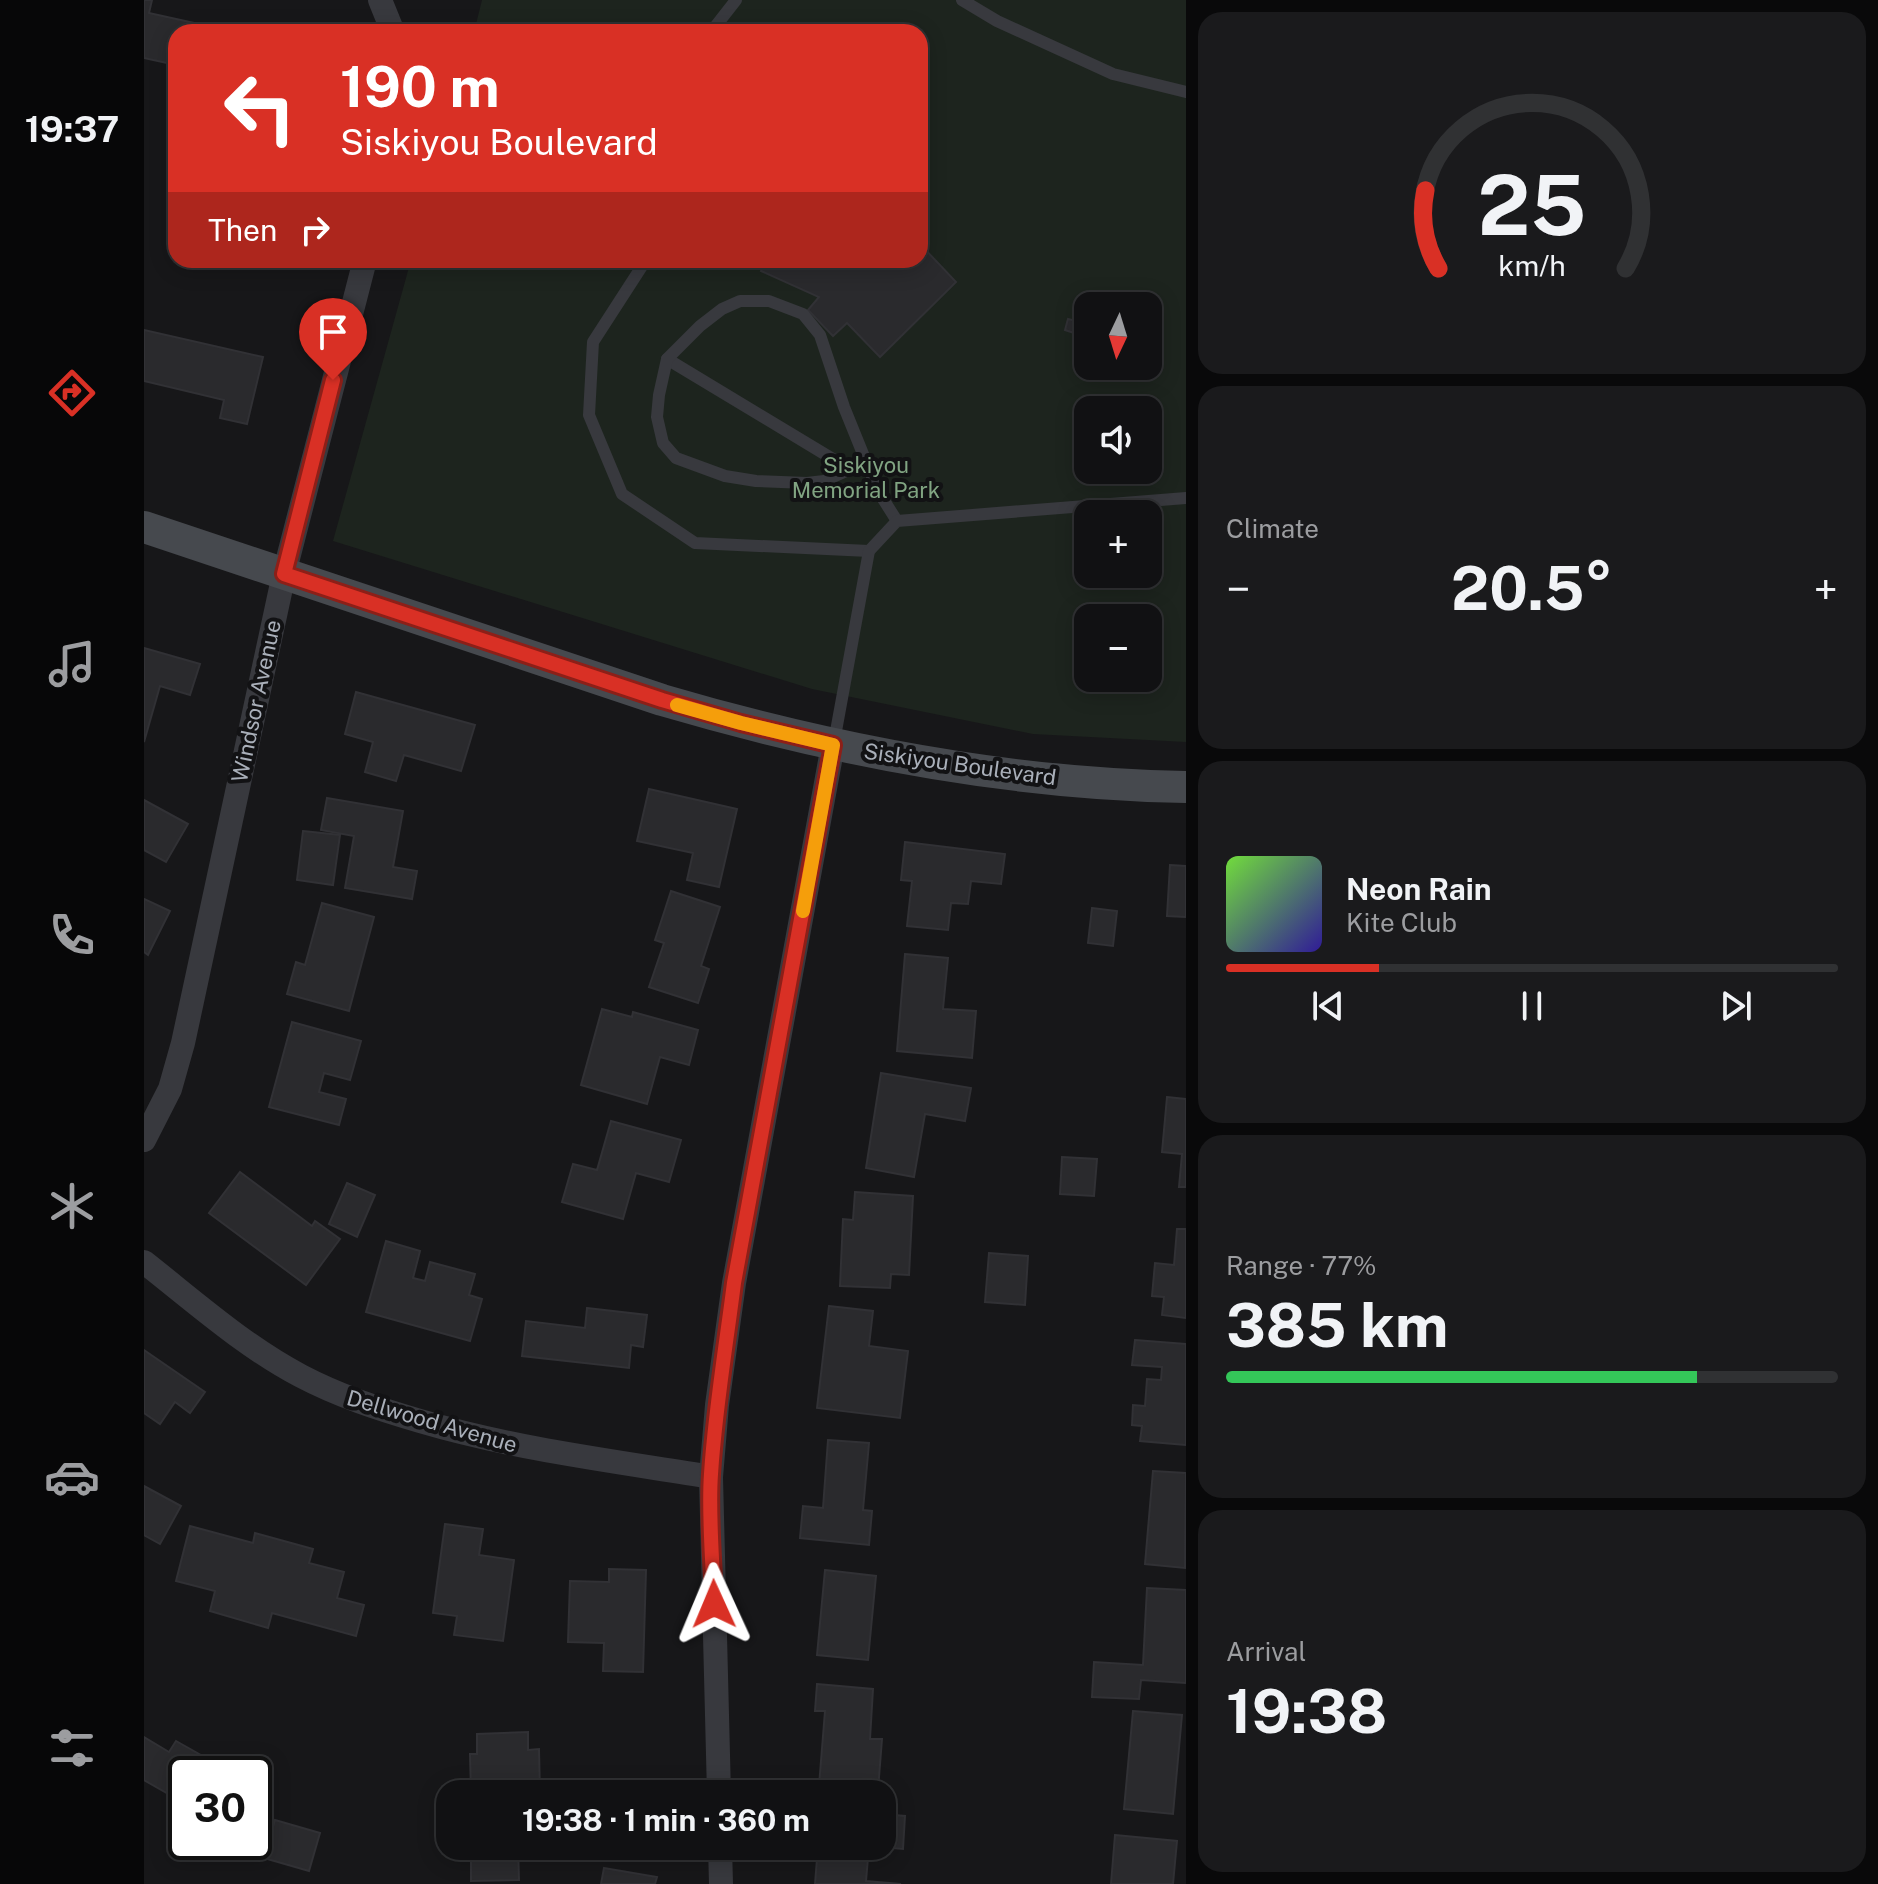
<!DOCTYPE html>
<meta charset="utf-8">
<style>
body{margin:0;font-family:"Public Sans",sans-serif;background:#1a1a1c;color:#f1f3f6;height:100vh;display:flex;flex-direction:column;font-size:30px;white-space:nowrap}
*{box-sizing:border-box;margin:0}
p{font-size:26px;color:#9c9da0}
.icon{flex:none;width:44px;height:44px;fill:none;stroke:currentColor;stroke-width:2;stroke-linecap:round;stroke-linejoin:round}
.map{position:relative;flex:1;overflow:hidden}
.sheet{display:flex;flex-direction:column;gap:12px;padding:12px;background:#09090a;width:692px}
.sheet>*{flex:none}
.banner{position:absolute;left:24px;top:24px;width:760px;height:244px;border-radius:24px;box-shadow:0 4px 20px #0003,0 0 0 2px #303133;background:#d93025;color:#fff;overflow:hidden}
.needle{width:52px;rotate:184deg}
.controls{position:absolute;left:930px;top:292px;display:grid;gap:16px}
.controls a{display:grid;place-items:center;width:88px;height:88px;border-radius:16px;background:#111113;box-shadow:0 4px 20px #0003,0 0 0 2px #303133;font-size:40px}
.speed{position:absolute;left:24px;top:1756px;display:flex;gap:16px;font-size:40px;font-weight:700;text-align:center}
.speed>*{display:grid;place-content:center;width:104px;height:104px;border-radius:50%;background:#111113;box-shadow:0 4px 20px #0003,0 0 0 2px #303133;line-height:1}
.speed .limit{border:4px solid #111;border-radius:12px;background:#fff;color:#111}
.pin{position:absolute;display:grid;place-items:center;width:68px;height:68px;color:#fff;margin:-82px -34px;border-radius:50% 50% 50% 0;rotate:-45deg;box-shadow:0 0 8px #0007}
.pin .icon{rotate:45deg}
.me{position:absolute;width:88px;margin:-44px;rotate:359deg;stroke-linejoin:round;filter:drop-shadow(0 0 6px #0008)}
.turn{display:flex;align-items:center;gap:28px;height:168px;padding:0 40px;font-size:36px}
.turn .icon{width:104px;height:104px;stroke-width:2.5}
.turn b{display:block;font-size:56px;line-height:68px}
.then{display:flex;align-items:center;height:76px;padding:0 40px;background:#0003;gap:16px;font-size:30px}
.big{font-size:60px;font-weight:700;line-height:1.1}
.sheet .tile{flex:1;display:flex;flex-direction:column;justify-content:center;gap:12px;min-width:0;padding:0 28px;border-radius:24px;background:#1a1a1c}
.sheet .dial{align-items:center;gap:0}
.dial svg{height:208px;overflow:visible;fill:none;stroke:#303133;stroke-width:7;stroke-linecap:round;text-anchor:middle}
.dial text{fill:#f1f3f6;stroke:none}
.song{display:flex;align-items:center;gap:24px}
.cover{width:96px;height:96px;border-radius:12px;background:linear-gradient(135deg,hsl(100 70% 55%),hsl(250 70% 35%))}
.played{height:8px;border-radius:4px;background:linear-gradient(90deg,#d93025 25%,#303133 25%)}
.keys{display:flex;justify-content:space-around;direction:ltr}
.heat{display:flex;justify-content:space-between;align-items:center;font-size:44px;direction:ltr}
.charge{height:12px;border-radius:6px;background:linear-gradient(90deg,#34c759 77%,#303133 0)}
.trip{position:absolute;left:292px;top:1780px;width:460px;height:80px;border-radius:24px;background:#111113;box-shadow:0 4px 20px #0003,0 0 0 2px #303133;font-weight:700;line-height:80px;text-align:center}
main{display:flex;flex:1;min-height:0}
.tabs{display:flex;flex-direction:column;width:144px;justify-content:space-around;align-items:center;background:#070708;color:#9c9da0}
.tabs .icon{width:56px;height:56px}
.tabs .active{color:#d93025}
.tabs b{font-size:36px;color:#f1f3f6}
.map>svg:first-child{display:block}
.green{fill:#1d241e;fill-rule:evenodd}
.building{fill:#2a2a2d;stroke:#313135;stroke-width:2}
.lines{fill:none;stroke-linecap:round;stroke-linejoin:round}
.lane{stroke:#38393e;stroke-width:12}
.street{stroke:#38393e;stroke-width:24}
.secondary{stroke:#46494e;stroke-width:32}
.route-casing{stroke:#8d1f18;stroke-width:20}
.route{stroke:#d93025;stroke-width:14}
.slow{stroke:#f59e0b;stroke-width:14}
.labels{text-anchor:middle;stroke-width:8;stroke-linejoin:round;paint-order:stroke}
.park-label{font-size:22px;fill:#81a482;stroke:#121214}
.street-label{font-size:22px;fill:#a9afb9;stroke:#121214}
</style>
<main>
<nav class="tabs">
<b>19:37</b>
<svg class="icon active" aria-label="directions" viewBox="0 0 24 24"><path d="M12 3l9 9-9 9-9-9zM9 14v-3h6M13 9l2 2-2 2"/></svg>
<svg class="icon" aria-label="music" viewBox="0 0 24 24"><path d="M9 18V5l10-2v13"/><circle cx="6" cy="18" r="3"/><circle cx="16" cy="16" r="3"/></svg>
<svg class="icon" aria-label="phone" viewBox="0 0 24 24"><path d="M5 4h4l2 5-3 2q2 4 5 5l2-3 5 2v4C11 20 4 13 5 4z"/></svg>
<svg class="icon" aria-label="climate" viewBox="0 0 24 24"><path d="M12 3v18M4 7l16 10M4 17L20 7"/></svg>
<svg class="icon" aria-label="car" viewBox="0 0 24 24"><path d="M5 17H2v-5l4-1 3-4h7l3 4 3 1v5h-3M9 17h6M6 11h13"/><circle cx="7" cy="17" r="2"/><circle cx="17" cy="17" r="2"/></svg>
<svg class="icon" aria-label="filters" viewBox="0 0 24 24"><path d="M4 7h16M4 17h16"/><circle cx="9" cy="7" r="2"/><circle cx="15" cy="17" r="2"/></svg>
</nav>
<div class="map">
<svg width="1042" height="1884" viewBox="0 0 1042 1884">
<rect width="100%" height="100%" fill="#171719"/>
<path class="green" d="M 338,0 L 1042,0 L 1042,742 L 889,734 L 668,689 L 189,541 L 267,260 L 776,260 L 776,32 L 330,32 ZM 944,306 L 1004,306 L 1004,366 L 944,366 ZM 944,410 L 1004,410 L 1004,470 L 944,470 ZM 944,514 L 1004,514 L 1004,574 L 944,574 ZM 944,618 L 1004,618 L 1004,678 L 944,678 Z"/>
<g class="building">
<polygon points="0,0 8,0 5,13 64,26 62,32 32,32 32,65 0,58"/>
<polygon points="776,244 812,282 736,357 703,323 689,336 664,310 675,297 617,271 622,260 776,260"/>
<polygon points="924,319 936,322 933,334 921,330"/>
<polygon points="0,330 119,357 103,424 76,418 80,400 0,381"/>
<polygon points="0,648 56,664 46,695 16,686 0,742"/>
<polygon points="212,692 331,725 317,771 260,755 252,781 221,772 229,742 201,734"/>
<polygon points="505,789 593,809 575,887 543,880 549,853 493,841"/>
<polygon points="183,798 259,811 249,867 273,871 268,899 201,888 210,836 177,830"/>
<polygon points="0,800 44,824 22,862 0,850"/>
<polygon points="159,831 196,835 189,885 153,880"/>
<polygon points="761,842 861,854 857,884 827,881 824,904 807,903 804,930 763,926 768,881 757,880"/>
<polygon points="1026,865 1042,866 1042,917 1023,916"/>
<polygon points="527,891 576,907 557,966 565,969 554,1003 505,987 520,943 511,940"/>
<polygon points="0,899 26,911 4,955 0,952"/>
<polygon points="178,903 230,917 205,1011 143,994 152,962 161,965"/>
<polygon points="948,908 973,911 969,946 944,943"/>
<polygon points="761,954 804,958 799,1009 832,1011 828,1058 753,1051"/>
<polygon points="458,1009 488,1017 489,1012 554,1030 545,1065 516,1057 503,1104 437,1085"/>
<polygon points="148,1022 217,1041 206,1080 180,1073 175,1092 202,1099 195,1125 125,1107"/>
<polygon points="737,1073 827,1088 821,1121 781,1114 770,1177 722,1168"/>
<polygon points="1023,1097 1042,1099 1042,1187 1035,1187 1038,1154 1018,1152"/>
<polygon points="467,1121 537,1140 525,1182 492,1173 479,1219 418,1202 429,1164 453,1170"/>
<polygon points="918,1157 953,1159 950,1196 916,1194"/>
<polygon points="96,1172 168,1226 171,1221 196,1239 162,1285 65,1213"/>
<polygon points="203,1183 231,1195 213,1237 185,1224"/>
<polygon points="711,1192 769,1196 765,1275 747,1274 746,1288 696,1286 699,1219 709,1220"/>
<polygon points="1033,1229 1042,1229 1042,1318 1018,1315 1020,1297 1008,1296 1011,1263 1030,1265"/>
<polygon points="242,1241 276,1251 269,1278 281,1281 286,1262 331,1274 325,1295 338,1299 326,1341 222,1312"/>
<polygon points="845,1253 884,1256 881,1305 841,1302"/>
<polygon points="685,1306 729,1311 725,1346 764,1351 756,1418 673,1408"/>
<polygon points="443,1308 503,1315 499,1347 487,1345 485,1368 378,1356 382,1321 441,1328"/>
<polygon points="991,1340 1042,1344 1042,1445 996,1441 998,1426 988,1425 989,1405 1001,1406 1003,1379 1017,1380 1018,1367 988,1365"/>
<polygon points="0,1350 61,1392 46,1413 31,1402 16,1424 0,1413"/>
<polygon points="684,1440 725,1443 719,1510 728,1511 725,1545 656,1538 659,1506 679,1508"/>
<polygon points="1009,1471 1042,1473 1041,1568 1001,1564"/>
<polygon points="0,1486 37,1506 16,1544 0,1535"/>
<polygon points="301,1524 339,1529 335,1555 370,1560 359,1641 310,1635 313,1616 289,1613"/>
<polygon points="46,1526 109,1543 111,1533 169,1549 165,1563 200,1572 193,1598 220,1605 212,1636 128,1613 124,1628 66,1611 71,1591 32,1581"/>
<polygon points="465,1569 502,1570 499,1672 459,1671 460,1643 424,1642 426,1581 465,1582"/>
<polygon points="681,1570 732,1576 724,1660 673,1655"/>
<polygon points="1003,1588 1042,1590 1042,1683 997,1680 995,1699 948,1697 950,1662 999,1665"/>
<polygon points="673,1684 729,1689 726,1739 738,1739 734,1790 675,1786 681,1711 671,1711"/>
<polygon points="989,1711 1038,1715 1029,1814 980,1809"/>
<polygon points="384,1732 384,1750 395,1749 396,1794 327,1794 326,1754 333,1754 333,1734"/>
<polygon points="0,1737 25,1752 32,1741 69,1762 66,1768 76,1774 42,1774 42,1804 0,1780"/>
<polygon points="738,1814 761,1816 759,1849 725,1846 722,1881 757,1884 671,1884 674,1846 738,1846"/>
<polygon points="131,1820 176,1833 165,1871 120,1858"/>
<polygon points="971,1835 1033,1841 1029,1884 967,1884"/>
<polygon points="327,1846 374,1846 375,1880 327,1881"/>
<polygon points="460,1868 513,1877 511,1884 457,1884"/>
</g>
<g class="lines">
<g class="lane">
<polyline points="818,0 853,21 969,74 1042,92"/>
<polyline points="567,32 592,0"/>
<polyline points="502,260 449,342 445,415 478,494 551,543 725,551"/>
<polyline points="523,359 707,470"/>
<polyline points="722,462 680,481 663,483 612,481 581,476 532,458 519,443 513,417 515,395 523,359 556,326 578,309 596,301 625,301 659,314 676,335 700,407 734,491 753,521"/>
<polyline points="690,742 725,551 753,521 1042,498"/>
</g>
<g class="street">
<polyline points="236,0 249,32"/>
<polyline points="0,1140 26,1089 39,1043 140,574 221,260"/>
<path d="M 0,1262 C 51,1302 100,1346 157,1376 C 195,1396 235,1409 276,1421 C 371,1449 469,1461 567,1477"/>
<polyline points="575,1794 567,1477 573,1405 590,1283 689,745"/>
<polyline points="576,1846 577,1884"/>
</g>
<path class="secondary" d="M 0,527 L 518,700 C 688,750 864,784 1042,787"/>
</g>
<g class="lines">
<g class="route-casing">
<path id="route" d="M 189,380 L 140,574 L 518,700 L 597,723 L 689,745 L 590,1283 C 582,1346 571,1410 567,1474 C 564,1515 569,1562 570,1604"/>
</g>
<use href="#route" class="route"/>
<polyline class="slow" points="533,705 597,723 689,745 659,911"/>
</g>
<g class="labels">
<g class="park-label">
<text x="722" y="473">Siskiyou<tspan x="722" dy="25">Memorial Park</tspan></text>
</g>
<g class="street-label">
<text transform="translate(112 701) rotate(-78)" y="8">Windsor Avenue</text>
<text transform="translate(816 764) rotate(8)" y="8">Siskiyou Boulevard</text>
<text transform="translate(288 1421) rotate(16)" y="8">Dellwood Avenue</text>
</g>
</g>
</svg>
<div class="controls">
<a><svg class="needle" viewBox="-14 -14 28 28"><path d="M0-13l5 13h-10z" fill="#e53935"/><path d="M0 13l5-13h-10z" fill="#9c9da0"/></svg></a>
<a><svg class="icon" aria-label="sound" viewBox="0 0 24 24"><path d="M4 9h4l5-4v14l-5-4H4zM17 9q2 3 0 6"/></svg></a>
<a>+</a>
<a>−</a>
</div>
<div class="speed"><div class="limit">30</div></div>
<div class="pin" style="left:189px;top:380px;background:#d93025"><svg class="icon" aria-label="arrive" viewBox="0 0 24 24"><path d="M6 21V4h12l-3 4 3 4H6"/></svg></div>
<svg class="me" style="left:570px;top:1604px" viewBox="-20 -20 40 40"><path d="M0-17L14 15 0 8-14 15z" fill="#d93025" stroke="#fff" stroke-width="4"/></svg>
<div class="trip">19:38 · 1 min · 360 m</div>
<div class="banner">
<div class="turn"><svg class="icon" aria-label="left" viewBox="0 0 24 24"><path d="M17 20v-9H6M10 6l-5 5 5 5"/></svg><div><b>190 m</b>Siskiyou Boulevard</div></div>
<div class="then">Then<svg class="icon" aria-label="right" viewBox="0 0 24 24"><path d="M7 20v-9h11M14 6l5 5-5 5"/></svg></div>
</div>
</div>
<section class="sheet">
<div class="tile dial"><svg viewBox="0 0 100 80">
<path d="M14 69A42 42 0 1 1 86 69"/>
<path d="M14 69A42 42 0 0 1 9 39" stroke="#d93025"/>
<text x="50" y="56" font-size="32" font-weight="700">25</text>
<text x="50" y="72" font-size="11">km/h</text>
</svg></div>
<div class="tile"><p>Climate</p>
<div class="heat"><a>−</a><b class="big">20.5°</b><a>+</a></div>
</div>
<div class="tile">
<div class="song"><i class="cover"></i><div><b>Neon Rain</b><p>Kite Club</p></div></div>
<div class="played"></div>
<div class="keys"><svg class="icon" aria-label="previous" viewBox="0 0 24 24"><path d="M18 5L8 12l10 7zM5 5v14"/></svg><svg class="icon" aria-label="pause" viewBox="0 0 24 24"><path d="M8 5v14M16 5v14"/></svg><svg class="icon" aria-label="next" viewBox="0 0 24 24"><path d="M6 5l10 7-10 7zM19 5v14"/></svg></div>
</div>
<div class="tile"><p>Range · 77%</p><b class="big">385 km</b><div class="charge"></div></div>
<div class="tile"><p>Arrival</p><b class="big">19:38</b></div>
</section>
</main>
